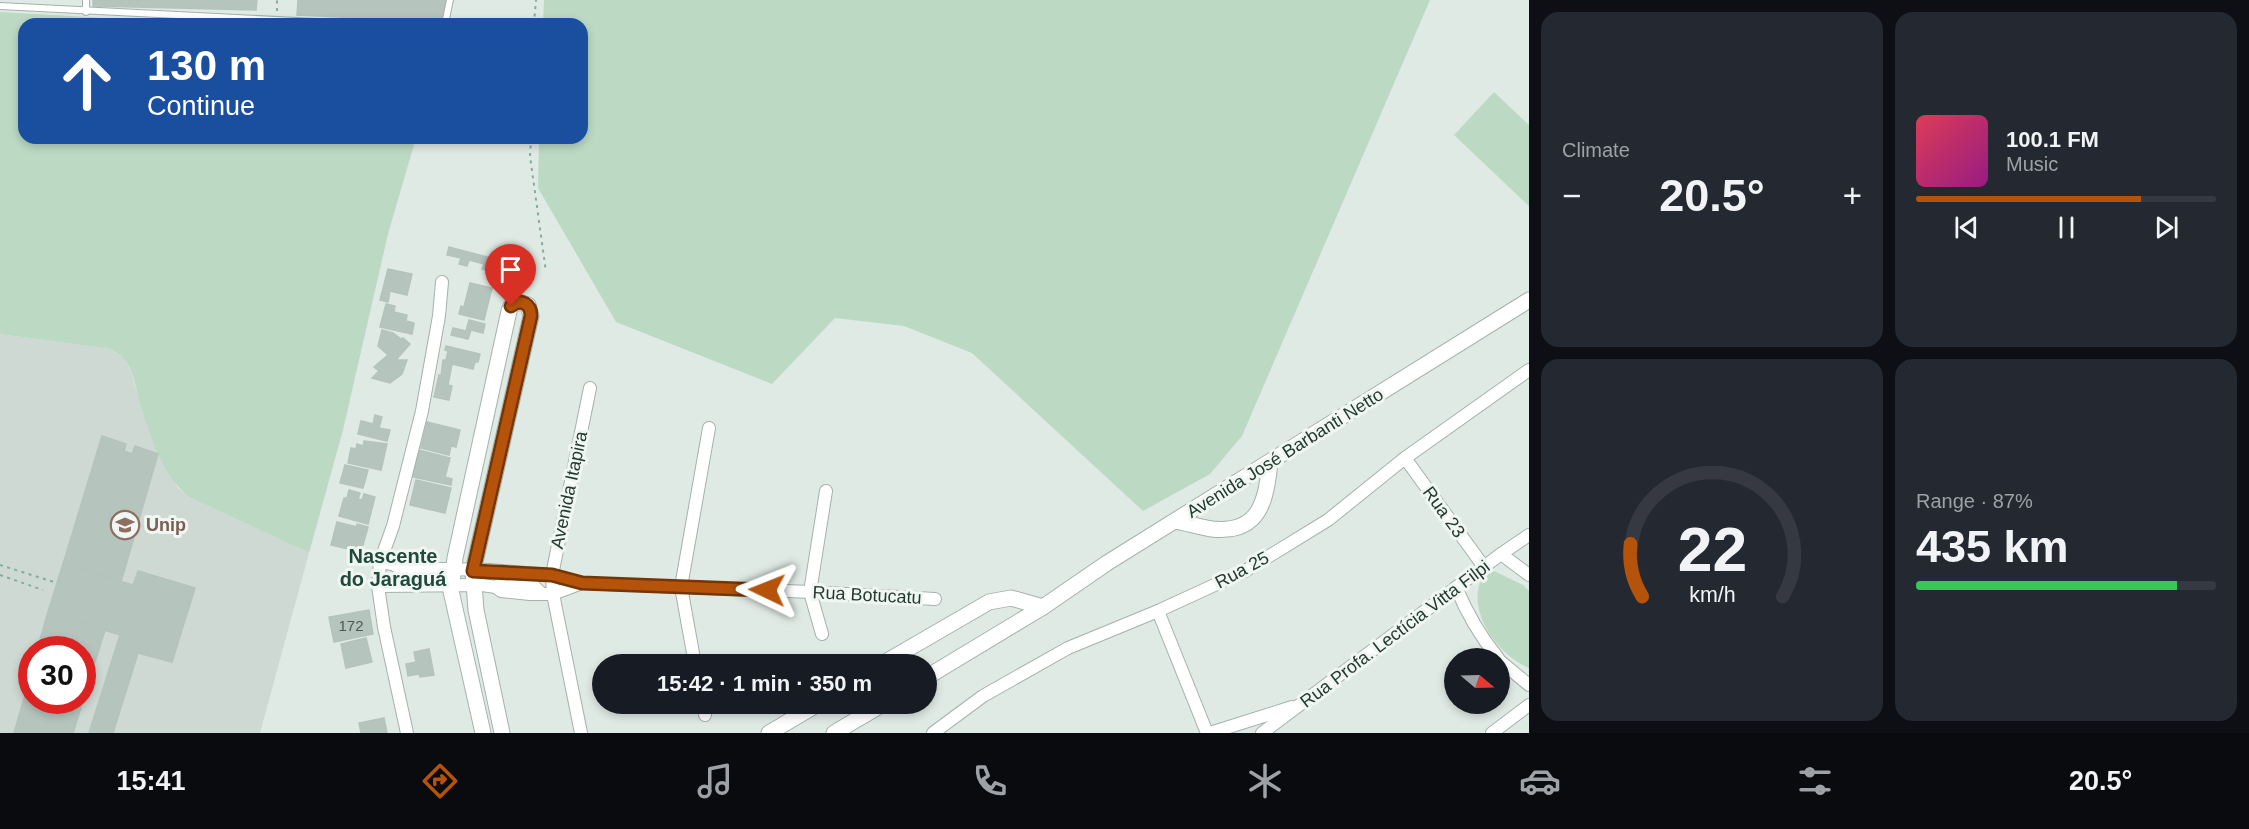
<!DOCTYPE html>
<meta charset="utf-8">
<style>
body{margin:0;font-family:Arial,sans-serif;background:#242831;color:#f1f3f6;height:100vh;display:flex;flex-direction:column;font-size:22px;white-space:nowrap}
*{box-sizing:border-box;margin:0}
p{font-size:20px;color:#9ea1a6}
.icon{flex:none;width:33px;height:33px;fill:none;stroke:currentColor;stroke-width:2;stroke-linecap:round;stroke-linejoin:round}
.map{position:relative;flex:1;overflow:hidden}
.sheet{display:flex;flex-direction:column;gap:12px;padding:12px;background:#0d0f14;width:720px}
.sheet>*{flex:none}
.banner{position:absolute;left:18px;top:18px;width:570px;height:126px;border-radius:18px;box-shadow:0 3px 9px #0003;background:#1a4fa0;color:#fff;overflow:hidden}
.needle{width:39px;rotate:109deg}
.fabs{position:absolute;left:1444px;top:648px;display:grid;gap:12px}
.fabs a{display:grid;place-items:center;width:66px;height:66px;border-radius:50%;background:#171b24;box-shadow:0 3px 9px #0003;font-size:30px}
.speed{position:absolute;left:18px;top:636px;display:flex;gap:12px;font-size:30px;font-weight:700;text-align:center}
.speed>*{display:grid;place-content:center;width:78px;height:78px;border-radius:50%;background:#171b24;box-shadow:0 3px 9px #0003;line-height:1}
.speed .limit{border:9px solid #d22;background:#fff;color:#111}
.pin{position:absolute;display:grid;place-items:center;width:51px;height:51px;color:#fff;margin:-62px -26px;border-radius:50% 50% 50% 0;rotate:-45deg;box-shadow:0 0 6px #0007}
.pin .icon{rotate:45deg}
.me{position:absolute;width:66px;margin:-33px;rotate:272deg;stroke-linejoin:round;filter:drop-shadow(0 0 4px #0008)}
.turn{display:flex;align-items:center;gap:21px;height:126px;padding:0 30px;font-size:27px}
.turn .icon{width:78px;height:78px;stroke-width:2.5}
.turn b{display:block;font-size:42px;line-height:51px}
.big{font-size:45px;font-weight:600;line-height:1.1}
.sheet .tile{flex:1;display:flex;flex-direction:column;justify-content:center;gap:9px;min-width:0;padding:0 21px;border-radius:18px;background:#242831}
.sheet .dial{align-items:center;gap:0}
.dial svg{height:156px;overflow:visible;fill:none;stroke:#363941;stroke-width:7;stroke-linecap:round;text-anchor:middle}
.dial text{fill:#f1f3f6;stroke:none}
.song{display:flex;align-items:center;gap:18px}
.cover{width:72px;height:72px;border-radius:9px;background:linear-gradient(135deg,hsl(350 70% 55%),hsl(310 70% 35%))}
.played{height:6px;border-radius:3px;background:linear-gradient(90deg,#b45309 75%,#363941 75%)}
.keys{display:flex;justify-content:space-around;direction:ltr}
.heat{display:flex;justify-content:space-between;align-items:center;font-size:33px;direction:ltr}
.charge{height:9px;border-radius:4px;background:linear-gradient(90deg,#34c759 87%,#363941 0)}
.sheet .tiles{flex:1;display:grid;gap:12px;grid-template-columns:repeat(2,1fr)}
.trip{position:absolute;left:592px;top:654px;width:345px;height:60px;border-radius:30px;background:#171b24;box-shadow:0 3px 9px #0003;font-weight:600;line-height:60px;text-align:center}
.dock{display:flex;height:96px;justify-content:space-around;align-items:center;background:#090b0e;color:#9ea1a6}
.dock .icon{width:42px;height:42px}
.dock .on{color:#b45309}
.dock b{font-size:27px;color:#f1f3f6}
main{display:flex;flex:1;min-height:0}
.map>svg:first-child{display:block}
.built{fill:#cfd9d4;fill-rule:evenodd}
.green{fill:#bbd9c3}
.building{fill:#b6c4be;stroke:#b4c3bc;stroke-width:1.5}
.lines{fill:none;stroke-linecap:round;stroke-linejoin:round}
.service-casing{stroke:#a4b1ac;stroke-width:8}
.minor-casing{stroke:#a4b1ac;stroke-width:14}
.tertiary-casing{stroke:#a4b1ac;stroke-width:17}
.path{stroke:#84ab9e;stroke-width:2;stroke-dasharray:3 4.5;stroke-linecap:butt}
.service{stroke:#fff;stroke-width:6}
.minor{stroke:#fff;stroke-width:12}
.tertiary{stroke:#fff;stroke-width:15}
.route-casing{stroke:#753606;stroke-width:15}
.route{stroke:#b45309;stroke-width:10}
.labels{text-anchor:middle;stroke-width:6;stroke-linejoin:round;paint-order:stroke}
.number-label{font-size:15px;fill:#485c55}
.street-label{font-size:18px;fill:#233932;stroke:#f0f7f3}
.education-label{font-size:18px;font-weight:bold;fill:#785e54;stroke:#f0f7f3;text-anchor:start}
.neighbourhood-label{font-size:20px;font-weight:bold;fill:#21493e;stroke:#f0f7f3}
</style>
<main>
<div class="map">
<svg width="1529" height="733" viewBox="0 0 1529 733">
<rect width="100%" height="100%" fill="#e0eae5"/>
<path class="built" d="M 0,334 L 111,349 L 125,359 L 131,372 L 146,422 L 178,488 L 189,497 L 309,553 L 260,733 L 0,733 ZM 32,650 L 82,650 L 82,700 L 32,700 Z"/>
<g class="green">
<polygon points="544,0 1430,0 1242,436 1210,474 1143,511 972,353 904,326 835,318 772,384 616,322 538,188 539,138 582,138 582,24 543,24"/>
<path d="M 0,12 L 212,24 L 24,24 L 24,138 L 416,138 L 388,234 L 343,430 L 309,553 L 189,497 C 161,474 149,433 139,400 C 136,387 133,371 125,360 C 122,356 116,352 111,349 L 0,334 Z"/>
<polygon points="1494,92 1529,125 1529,206 1454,135"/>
<path d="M 1494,571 L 1523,585 L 1529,591 L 1529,668 C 1497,655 1463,608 1484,574 Z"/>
</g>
<g class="building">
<polygon points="93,0 257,0 256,10 93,6"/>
<polygon points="298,0 446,0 442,22 297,15"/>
<polygon points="449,247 495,259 492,272 482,269 484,264 469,260 467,266 459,264 461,258 447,255"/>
<polygon points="388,269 412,274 407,295 390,291 388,302 380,300"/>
<polygon points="470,283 492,288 484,320 459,314 461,306 464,307"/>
<polygon points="386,304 395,306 394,312 407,315 406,321 414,323 412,334 380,327"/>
<polygon points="469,320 485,324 483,333 471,330 468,339 451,335 453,328 466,331"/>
<polygon points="382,330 393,333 401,339 403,338 410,344 396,360 407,360 402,374 390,383 372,378 379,371 374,367 388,355 378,346"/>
<polygon points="446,346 480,354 478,362 475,362 473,369 452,364 448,385 452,386 449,400 434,397 439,375 441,376 443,360 446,360 448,351 445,350"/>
<polygon points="375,415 382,417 379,428 390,430 387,441 358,434 361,421 373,424"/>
<polygon points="427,422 460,430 456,447 451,446 449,455 421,448"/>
<polygon points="102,436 126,444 124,451 132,454 135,446 158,454 121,582 63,564"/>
<polygon points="364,441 387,444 381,470 348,463 351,448 356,449 357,444 363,446"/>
<polygon points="419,450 450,458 445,477 452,479 451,485 413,477"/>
<polygon points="345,465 368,470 363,488 340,483"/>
<polygon points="416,480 451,488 445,513 410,505"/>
<polygon points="349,490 360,493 358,499 362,500 364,494 375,497 368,524 339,516 344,498 347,498"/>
<polygon points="337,522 357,527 357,524 368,527 361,552 331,545"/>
<polygon points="63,564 133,585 138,571 195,588 172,662 138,653 113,733 89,733 120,635 48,612"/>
<polygon points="369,610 373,634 334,642 329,617"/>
<polygon points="48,612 105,630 73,733 14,733 32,671 32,700 82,700 82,650 37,650"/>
<polygon points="366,638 372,662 346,668 341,644"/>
<polygon points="429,649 434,675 420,677 419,674 408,676 406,664 416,662 414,652"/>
<polygon points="384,718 387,733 361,733 359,723"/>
</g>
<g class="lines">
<g class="service-casing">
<g id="service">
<polyline points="0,6 355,24"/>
<polyline points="86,12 86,0"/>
<polyline points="445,24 450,0"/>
</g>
</g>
<g class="minor-casing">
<g id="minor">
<polyline points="1405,458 1484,567"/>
<polyline points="1501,554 1529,575"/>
<polyline points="380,562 392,564 400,568 489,570 552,575 582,583 810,592 935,599"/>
<polyline points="392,564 401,560 429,560"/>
<polyline points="378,586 482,585 496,587 501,591 530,594 553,594 582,583"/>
<polyline points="496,587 502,583 534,586 541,593"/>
<path d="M 1456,587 C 1467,614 1480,636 1498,658"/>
<polyline points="1158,611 1207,733"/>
<polyline points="822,634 810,592 826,491"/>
<polyline points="1500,661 1529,685"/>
<polyline points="695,664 681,587 709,428"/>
<polyline points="703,704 705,715"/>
<polyline points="407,733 384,627 378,586 380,562 393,526 422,411 439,316 442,282"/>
<polyline points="581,733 553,594 552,575 590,388"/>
<polyline points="933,733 983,696 1068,648 1158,611 1245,571 1328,520 1405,458 1529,370"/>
<polyline points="1210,733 1292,707"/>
<polyline points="1262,733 1501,554 1529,535"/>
<polyline points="1492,733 1529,705"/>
</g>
</g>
<g class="tertiary-casing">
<g id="tertiary">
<path d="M 1175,521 C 1187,523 1199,527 1212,529 C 1260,534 1266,501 1270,462"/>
<polyline points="882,664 989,602 1011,598 1043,607"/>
<polyline points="927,677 1043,607 1107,563 1529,300"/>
<polyline points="483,733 451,591 455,558 509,311 511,306 519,302 528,305 531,316 473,571 476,610 502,733"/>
<polyline points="769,733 818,704"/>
<polyline points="834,733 883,704"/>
</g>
</g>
<g class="path">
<polyline points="277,11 277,0"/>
<polyline points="534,24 536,0"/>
<polyline points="531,138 530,156 546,272"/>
<polyline points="0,565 57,583"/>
<polyline points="0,575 43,590"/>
</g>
<use href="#service" class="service"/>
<use href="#minor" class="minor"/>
<use href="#tertiary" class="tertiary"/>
</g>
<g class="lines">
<g class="route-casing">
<path id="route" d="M 511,306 C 521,298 531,304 531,316 L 473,571 L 552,575 L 582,583 L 767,590"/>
</g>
<use href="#route" class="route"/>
</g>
<defs>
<g id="university-ring" transform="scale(1.5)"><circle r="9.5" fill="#f0f7f3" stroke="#8d6e63" stroke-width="1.5"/><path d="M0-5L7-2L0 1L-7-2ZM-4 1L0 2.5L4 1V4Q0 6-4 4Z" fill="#8d6e63"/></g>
</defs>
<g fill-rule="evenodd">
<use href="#university-ring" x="125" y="525"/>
</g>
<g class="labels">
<g class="number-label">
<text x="351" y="631">172</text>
</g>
<g class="street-label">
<text transform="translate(1285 453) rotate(-32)" y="6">Avenida José Barbanti Netto</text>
<text transform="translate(569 490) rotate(-78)" y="6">Avenida Itapira</text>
<text transform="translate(1444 512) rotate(54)" y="6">Rua 23</text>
<text transform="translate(1242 570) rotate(-28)" y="6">Rua 25</text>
<text transform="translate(867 595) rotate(3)" y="6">Rua Botucatu</text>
<text transform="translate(1395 634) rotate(-37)" y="6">Rua Profa. Lectícia Vitta Filpi</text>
</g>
<g class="education-label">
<text x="146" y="531">Unip</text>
</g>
<g class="neighbourhood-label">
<text x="393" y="563">Nascente<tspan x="393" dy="23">do Jaraguá</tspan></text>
</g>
</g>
</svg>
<div class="fabs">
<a><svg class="needle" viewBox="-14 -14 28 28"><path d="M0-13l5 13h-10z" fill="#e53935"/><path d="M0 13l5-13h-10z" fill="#9ea1a6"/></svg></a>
</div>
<div class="speed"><div class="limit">30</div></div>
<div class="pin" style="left:511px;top:306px;background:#d93025"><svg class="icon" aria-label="arrive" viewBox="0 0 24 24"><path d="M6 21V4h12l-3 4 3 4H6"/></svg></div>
<svg class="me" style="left:767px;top:590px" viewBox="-20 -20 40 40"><path d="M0-17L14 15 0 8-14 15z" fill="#b45309" stroke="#fff" stroke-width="4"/></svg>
<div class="trip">15:42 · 1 min · 350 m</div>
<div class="banner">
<div class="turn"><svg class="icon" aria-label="ahead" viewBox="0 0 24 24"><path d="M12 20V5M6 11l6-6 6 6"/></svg><div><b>130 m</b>Continue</div></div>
</div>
</div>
<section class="sheet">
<div class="tiles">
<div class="tile"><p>Climate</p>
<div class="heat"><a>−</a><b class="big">20.5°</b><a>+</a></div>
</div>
<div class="tile">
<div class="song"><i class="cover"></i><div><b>100.1 FM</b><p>Music</p></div></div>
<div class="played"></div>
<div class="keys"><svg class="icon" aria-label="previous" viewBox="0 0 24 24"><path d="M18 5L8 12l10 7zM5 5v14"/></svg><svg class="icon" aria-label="pause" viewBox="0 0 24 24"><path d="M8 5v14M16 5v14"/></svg><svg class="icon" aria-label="next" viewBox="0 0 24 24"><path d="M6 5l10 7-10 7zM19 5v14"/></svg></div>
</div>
<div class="tile dial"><svg viewBox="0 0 100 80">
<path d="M14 69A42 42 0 1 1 86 69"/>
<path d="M14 69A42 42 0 0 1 8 42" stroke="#b45309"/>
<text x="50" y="56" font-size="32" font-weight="700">22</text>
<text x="50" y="72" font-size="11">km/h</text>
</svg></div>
<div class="tile"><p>Range · 87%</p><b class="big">435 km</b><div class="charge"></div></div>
</div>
</section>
</main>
<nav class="dock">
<b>15:41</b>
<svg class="icon on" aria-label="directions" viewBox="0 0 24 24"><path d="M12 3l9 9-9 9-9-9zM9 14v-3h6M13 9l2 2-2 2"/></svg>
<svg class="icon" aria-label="music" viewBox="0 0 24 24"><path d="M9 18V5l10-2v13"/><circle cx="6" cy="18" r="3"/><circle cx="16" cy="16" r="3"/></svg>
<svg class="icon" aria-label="phone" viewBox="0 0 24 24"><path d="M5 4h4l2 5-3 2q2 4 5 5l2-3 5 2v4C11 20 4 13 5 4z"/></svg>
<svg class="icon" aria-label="climate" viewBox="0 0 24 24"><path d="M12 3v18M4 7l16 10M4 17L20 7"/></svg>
<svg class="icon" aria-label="car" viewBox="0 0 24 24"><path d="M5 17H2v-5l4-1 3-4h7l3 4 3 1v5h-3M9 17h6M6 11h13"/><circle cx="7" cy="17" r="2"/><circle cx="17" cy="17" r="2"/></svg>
<svg class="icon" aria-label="filters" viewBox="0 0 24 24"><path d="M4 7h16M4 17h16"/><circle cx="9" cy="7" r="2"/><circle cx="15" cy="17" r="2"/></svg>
<b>20.5°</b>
</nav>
